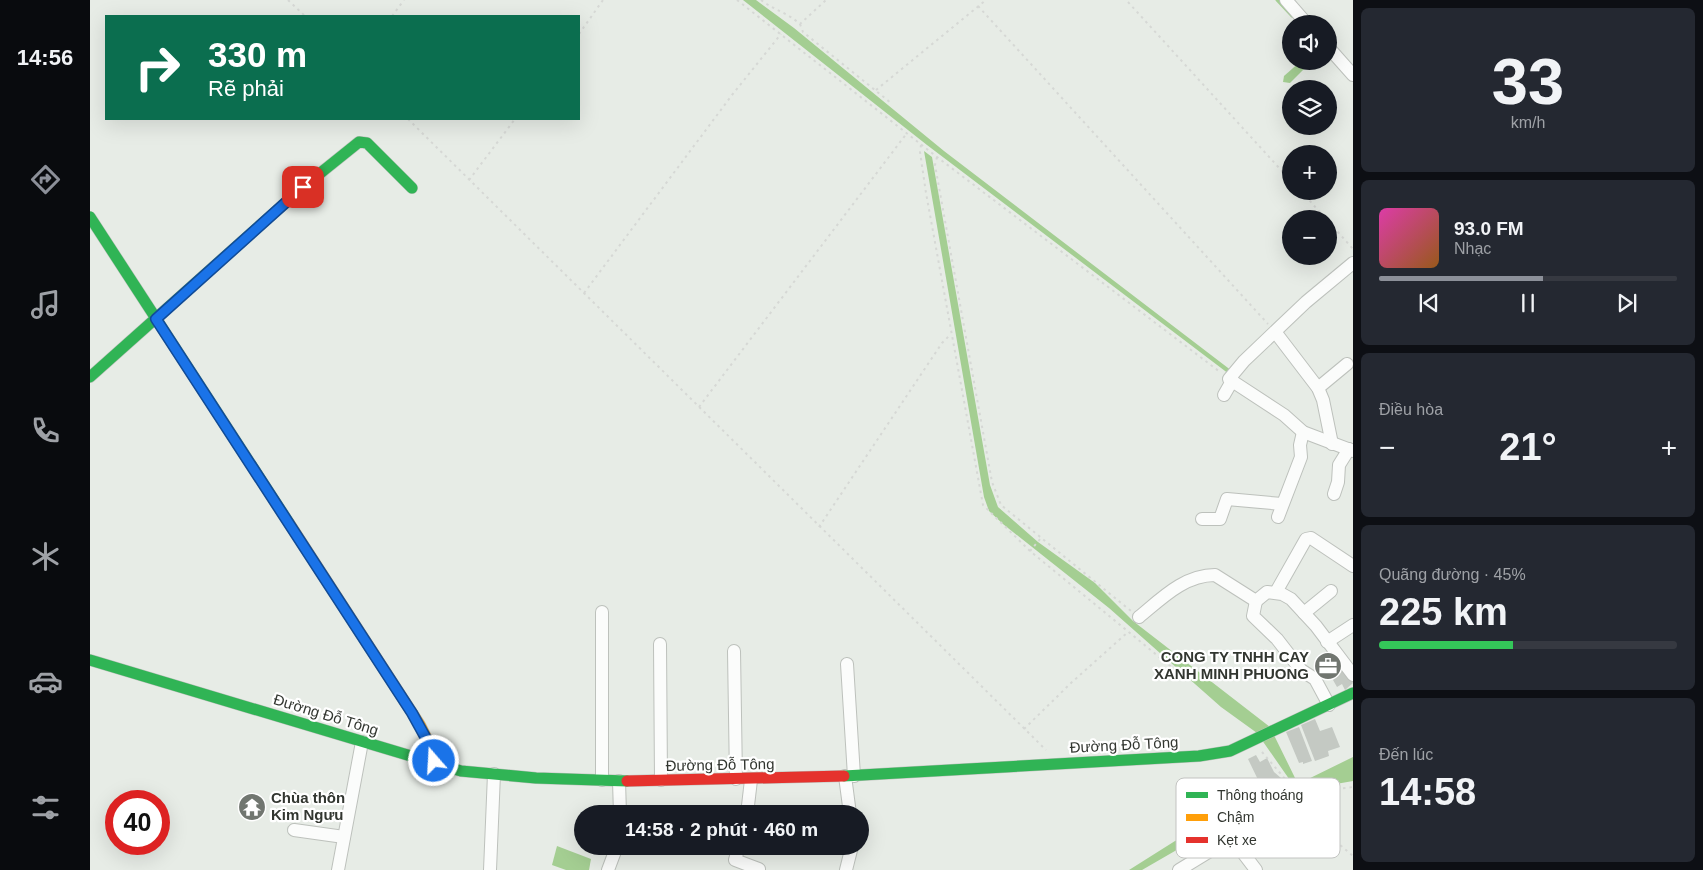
<!DOCTYPE html>
<html lang="vi">
<meta charset="utf-8">
<style>
body{margin:0;font-family:Helvetica,sans-serif;background:#242831;color:#f1f3f6;height:100vh;display:flex;flex-direction:column;font-size:19px;white-space:nowrap}
*{box-sizing:border-box;margin:0}
p{font-size:16px;color:#9ea1a6}
.icon{flex:none;width:28px;height:28px;fill:none;stroke:currentColor;stroke-width:2;stroke-linecap:round;stroke-linejoin:round}
.map{position:relative;flex:1;overflow:hidden}
.details{display:flex;flex-direction:column;gap:8px;padding:8px;background:#0d0f14;width:350px}
.details>*{flex:none}
.banner{position:absolute;left:15px;top:15px;width:475px;height:105px;border-radius:0px;box-shadow:0 5px 20px #0002;background:#0b6e4f;color:#fff;overflow:hidden}
.fabs{position:absolute;left:1192px;top:15px;display:grid;gap:10px}
.fabs a{display:grid;place-items:center;width:55px;height:55px;border-radius:50%;background:#171b24;box-shadow:0 5px 20px #0002;font-size:25px}
.speed{position:absolute;left:15px;top:790px;display:flex;gap:10px;font-size:25px;font-weight:700;text-align:center}
.speed>*{display:grid;place-content:center;width:65px;height:65px;border-radius:50%;background:#171b24;box-shadow:0 5px 20px #0002;line-height:1}
.speed .limit{border:8px solid #d22;background:#fff;color:#111}
.pin{position:absolute;display:grid;place-items:center;width:42px;height:42px;color:#fff;margin:-21px;border-radius:10px;box-shadow:0 2px 8px #0006}
.me{position:absolute;width:55px;margin:-28px;rotate:341deg;stroke-linejoin:round;filter:drop-shadow(0 0 4px #0008)}
.turn{display:flex;align-items:center;gap:18px;height:105px;padding:0 20px;font-size:22px}
.turn .icon{width:65px;height:65px;stroke-width:2.5}
.turn b{display:block;font-size:35px;line-height:42px}
.big{font-size:38px;font-weight:600;line-height:1.1}
.details .card{flex:1;display:flex;flex-direction:column;justify-content:center;gap:8px;min-width:0;padding:0 18px;border-radius:8px;background:#242831}
.details .dial{align-items:center;gap:0}
.dial b{font-size:65px;line-height:1}
.song{display:flex;align-items:center;gap:15px}
.cover{width:60px;height:60px;border-radius:8px;background:linear-gradient(135deg,hsl(320 70% 55%),hsl(30 70% 35%))}
.played{height:5px;border-radius:2px;background:linear-gradient(90deg,#8c9099 55%,#363941 55%)}
.keys{display:flex;justify-content:space-around;direction:ltr}
.heat{display:flex;justify-content:space-between;align-items:center;font-size:28px;direction:ltr}
.charge{height:8px;border-radius:4px;background:linear-gradient(90deg,#34c759 45%,#363941 0)}
.trip{position:absolute;left:484px;top:805px;width:295px;height:50px;border-radius:25px;background:#171b24;box-shadow:0 5px 20px #0002;font-weight:600;line-height:50px;text-align:center}
main{display:flex;flex:1;min-height:0}
.dock{display:flex;flex-direction:column;width:90px;justify-content:space-around;align-items:center;background:#090b0e;color:#9ea1a6}
.dock .icon{width:35px;height:35px}
.dock .current{color:#8c9099}
.dock b{font-size:22px;color:#f1f3f6}
.map>svg:first-child{display:block}
.water{fill:#a4ce92}
.lines{fill:none;stroke-linecap:round;stroke-linejoin:round}
.stream{stroke:#a4ce92;stroke-width:3}
.building{fill:#c4c9c3}
.street-casing{stroke:#bdc1bc;stroke-width:14}
.fast-casing{stroke:#bdc1bc;stroke-width:12}
.slow-casing{stroke:#bdc1bc;stroke-width:12}
.jam-casing{stroke:#bdc1bc;stroke-width:12}
.path{stroke:#d6d8d5;stroke-width:2;stroke-dasharray:2.5 4;stroke-linecap:butt}
.street{stroke:#fbfcfb;stroke-width:12}
.fast{stroke:#30b455;stroke-width:11}
.slow{stroke:#ff9f0a;stroke-width:11}
.jam{stroke:#e5322d;stroke-width:11}
.route-casing{stroke:#114b97;stroke-width:12}
.route{stroke:#1a73e8;stroke-width:9}
.labels{text-anchor:middle;stroke-width:4.5;stroke-linejoin:round;paint-order:stroke}
.poi-label{font-size:15px;font-weight:bold;fill:#323630;stroke:#fff;text-anchor:end}
.street-label{font-size:15px;fill:#323630;stroke:#fff}
.key{fill:#fff;stroke:#c2c3c1;stroke-width:1}
.key-label{font-size:14px;fill:#323630}
</style>
<main>
<nav class="dock">
<b>14:56</b>
<svg class="icon current" aria-label="directions" viewBox="0 0 24 24"><path d="M12 3l9 9-9 9-9-9zM9 14v-3h6M13 9l2 2-2 2"/></svg>
<svg class="icon" aria-label="music" viewBox="0 0 24 24"><path d="M9 18V5l10-2v13"/><circle cx="6" cy="18" r="3"/><circle cx="16" cy="16" r="3"/></svg>
<svg class="icon" aria-label="phone" viewBox="0 0 24 24"><path d="M5 4h4l2 5-3 2q2 4 5 5l2-3 5 2v4C11 20 4 13 5 4z"/></svg>
<svg class="icon" aria-label="climate" viewBox="0 0 24 24"><path d="M12 3v18M4 7l16 10M4 17L20 7"/></svg>
<svg class="icon" aria-label="car" viewBox="0 0 24 24"><path d="M5 17H2v-5l4-1 3-4h7l3 4 3 1v5h-3M9 17h6M6 11h13"/><circle cx="7" cy="17" r="2"/><circle cx="17" cy="17" r="2"/></svg>
<svg class="icon" aria-label="filters" viewBox="0 0 24 24"><path d="M4 7h16M4 17h16"/><circle cx="9" cy="7" r="2"/><circle cx="15" cy="17" r="2"/></svg>
</nav>
<div class="map">
<svg width="1263" height="870" viewBox="0 0 1263 870">
<rect width="100%" height="100%" fill="#e7ece6"/>
<g class="water">
<polygon points="653,0 666,0 704,28 854,151 1142,371 1139,374 837,145"/>
<polygon points="1211,61 1222,61 1200,83 1193,82 1194,76"/>
<polygon points="834,151 842,157 900,485 908,507 948,542 1005,583 1043,621 1180,727 1208,784 1263,757 1263,781 1246,784 1146,823 1142,818 1052,870 1039,870 1085,841 1139,813 1204,786 1167,733 1131,707 1019,608 913,524 899,511 894,497"/>
<polygon points="467,846 501,859 499,870 476,870 462,865"/>
</g>
<g class="lines">
<polyline class="stream" points="1187,0 1202,16"/>
</g>
<g class="building">
<polygon points="1249,658 1263,683 1255,690 1252,684 1247,687 1235,666"/>
<polygon points="1225,719 1230,731 1242,727 1250,747 1238,751 1239,756 1225,761 1211,725"/>
<polygon points="1209,727 1222,761 1213,764 1213,762 1209,763 1196,732"/>
<polygon points="1166,755 1170,762 1177,758 1184,772 1191,778 1172,788 1158,759"/>
</g>
<g class="lines">
<g class="street-casing">
<g id="street">
<polyline points="1196,0 1217,24"/>
<polyline points="1239,48 1263,75"/>
<polyline points="1263,263 1216,302 1154,361 1139,379 1194,415 1213,432 1263,451"/>
<polyline points="1186,333 1228,388 1233,400 1242,444"/>
<polyline points="1228,388 1257,364"/>
<polyline points="1134,395 1142,381"/>
<polyline points="1244,494 1248,482 1249,465 1259,449"/>
<polyline points="1188,517 1211,457 1210,445 1213,432"/>
<polyline points="1112,519 1130,519 1137,499 1192,504"/>
<polyline points="1186,592 1216,539 1221,538 1263,566"/>
<polyline points="1166,601 1163,616 1187,639 1211,670 1225,679 1239,705"/>
<polyline points="512,612 512,780"/>
<polyline points="1214,613 1241,591"/>
<path d="M 1049,617 C 1071,599 1094,575 1125,575 L 1166,601 L 1177,592 L 1192,594 L 1201,599 L 1226,626 L 1263,675"/>
<polyline points="1237,642 1263,625"/>
<polyline points="570,644 571,780"/>
<polyline points="644,651 646,779"/>
<polyline points="757,664 764,776"/>
<polyline points="755,776 760,814"/>
<polyline points="529,781 530,814"/>
<polyline points="657,814 661,780"/>
<polyline points="204,830 254,837"/>
<polyline points="649,846 645,860 669,869"/>
<polyline points="248,870 272,742"/>
<polyline points="400,870 404,774"/>
<polyline points="518,870 527,846"/>
<polyline points="756,870 762,846"/>
<polyline points="1089,870 1130,845 1144,841 1166,870"/>
</g>
</g>
<g class="fast-casing">
<g id="fast">
<polyline points="0,217 199,523"/>
<polyline points="0,377 213,187 269,142 277,143 322,188"/>
<polyline points="0,660 371,771 446,778 537,781"/>
<polyline points="754,776 1109,756 1140,751 1263,693"/>
</g>
</g>
<g class="slow-casing">
<polyline id="slow" points="199,523 330,725 342,749 343,764"/>
</g>
<g class="jam-casing">
<polyline id="jam" points="537,781 754,776"/>
</g>
<g class="path">
<polyline points="198,0 215,16"/>
<polyline points="647,0 847,157 1130,372"/>
<path d="M 671,0 C 684,10 698,13 710,24 L 736,0"/>
<polyline points="1038,2 1201,181"/>
<polyline points="888,6 1178,324"/>
<polyline points="302,16 314,0"/>
<polyline points="710,24 713,32 801,103"/>
<polyline points="489,34 513,0"/>
<polyline points="786,90 896,0"/>
<polyline points="318,119 956,750"/>
<polyline points="831,145 830,152 836,193 893,505 940,551 1085,670"/>
<polyline points="847,157 845,165 902,482 911,505 1041,611"/>
<polyline points="379,180 425,119"/>
<polyline points="1211,191 1236,219"/>
<polyline points="1239,222 1263,249"/>
<polyline points="494,293 642,95 691,34"/>
<polyline points="609,407 817,133"/>
<polyline points="729,527 852,343 861,334"/>
<polyline points="940,551 951,538"/>
<polyline points="934,729 981,683 1038,632"/>
<polyline points="1172,752 1202,787 1215,815 1263,856"/>
<polyline points="1151,830 1246,789 1263,787"/>
</g>
<use href="#street" class="street"/>
<use href="#fast" class="fast"/>
<use href="#slow" class="slow"/>
<use href="#jam" class="jam"/>
</g>
<g class="lines">
<g class="route-casing">
<polyline id="route" points="213,187 66,319 322,713 338,742 344,761"/>
</g>
<use href="#route" class="route"/>
</g>
<defs>
<g id="office-disc" transform="scale(1.4375)"><circle r="9.5" fill="#717670" stroke="#fff"/><path d="M-6-3h4V-5.5h4V-3h4V5H-6ZM-1-4.5V-3h2v-1.5ZM-6 0V1H6V0Z" fill="#fff"/></g>
<g id="temple-disc" transform="scale(1.4375)"><circle r="9.5" fill="#717670" stroke="#fff"/><path d="M0-6L5-2H3V0L6.5 2.5H4V6H1.5V3h-3V6H-4V2.5H-6.5L-3 0V-2H-5Z" fill="#fff"/></g>
</defs>
<g fill-rule="evenodd">
<use href="#office-disc" x="1238" y="666"/>
<use href="#temple-disc" x="162" y="807"/>
</g>
<g class="labels">
<g class="poi-label">
<text x="1219" y="662">CONG TY TNHH CAY<tspan x="1219" dy="17">XANH MINH PHUONG</tspan></text>
<text x="181" y="803" text-anchor="start">Chùa thôn<tspan x="181" dy="17">Kim Ngưu</tspan></text>
</g>
<g class="street-label">
<text transform="translate(236 715) rotate(17)" y="5">Đường Đỗ Tông</text>
<text transform="translate(1034 745) rotate(-3)" y="5">Đường Đỗ Tông</text>
<text transform="translate(630 765) rotate(-1)" y="5">Đường Đỗ Tông</text>
</g>
</g>
<rect x="1086" y="778" width="164" height="80" rx="8" class="key"/>
<rect x="1096" y="792" width="22" height="6" fill="#30b455"/>
<rect x="1096" y="814" width="22" height="7" fill="#ff9f0a"/>
<rect x="1096" y="837" width="22" height="6" fill="#e5322d"/>
<g class="key-label">
<text x="1127" y="800">Thông thoáng</text>
<text x="1127" y="822">Chậm</text>
<text x="1127" y="845">Kẹt xe</text>
</g>
</svg>
<div class="fabs">
<a><svg class="icon" aria-label="sound" viewBox="0 0 24 24"><path d="M4 9h4l5-4v14l-5-4H4zM17 9q2 3 0 6"/></svg></a>
<a><svg class="icon" aria-label="layers" viewBox="0 0 24 24"><path d="M12 4l9 5-9 5-9-5zM3 14l9 5 9-5"/></svg></a>
<a>+</a>
<a>−</a>
</div>
<div class="speed"><div class="limit">40</div></div>
<div class="pin" style="left:213px;top:187px;background:#d93025"><svg class="icon" aria-label="arrive" viewBox="0 0 24 24"><path d="M6 21V4h12l-3 4 3 4H6"/></svg></div>
<svg class="me" style="left:344px;top:761px" viewBox="-20 -20 40 40"><circle r="17" fill="#1a73e8" stroke="#fff" stroke-width="3"/><path d="M0-11L8 9 0 5-8 9z" fill="#fff"/></svg>
<div class="trip">14:58 · 2 phút · 460 m</div>
<div class="banner">
<div class="turn"><svg class="icon" aria-label="right" viewBox="0 0 24 24"><path d="M7 20v-9h11M14 6l5 5-5 5"/></svg><div><b>330 m</b>Rẽ phải</div></div>
</div>
</div>
<section class="details">
<div class="card dial"><b>33</b><p>km/h</p></div>
<div class="card">
<div class="song"><i class="cover"></i><div><b>93.0 FM</b><p>Nhạc</p></div></div>
<div class="played"></div>
<div class="keys"><svg class="icon" aria-label="previous" viewBox="0 0 24 24"><path d="M18 5L8 12l10 7zM5 5v14"/></svg><svg class="icon" aria-label="pause" viewBox="0 0 24 24"><path d="M8 5v14M16 5v14"/></svg><svg class="icon" aria-label="next" viewBox="0 0 24 24"><path d="M6 5l10 7-10 7zM19 5v14"/></svg></div>
</div>
<div class="card"><p>Điều hòa</p>
<div class="heat"><a>−</a><b class="big">21°</b><a>+</a></div>
</div>
<div class="card"><p>Quãng đường · 45%</p><b class="big">225 km</b><div class="charge"></div></div>
<div class="card"><p>Đến lúc</p><b class="big">14:58</b></div>
</section>
</main>
